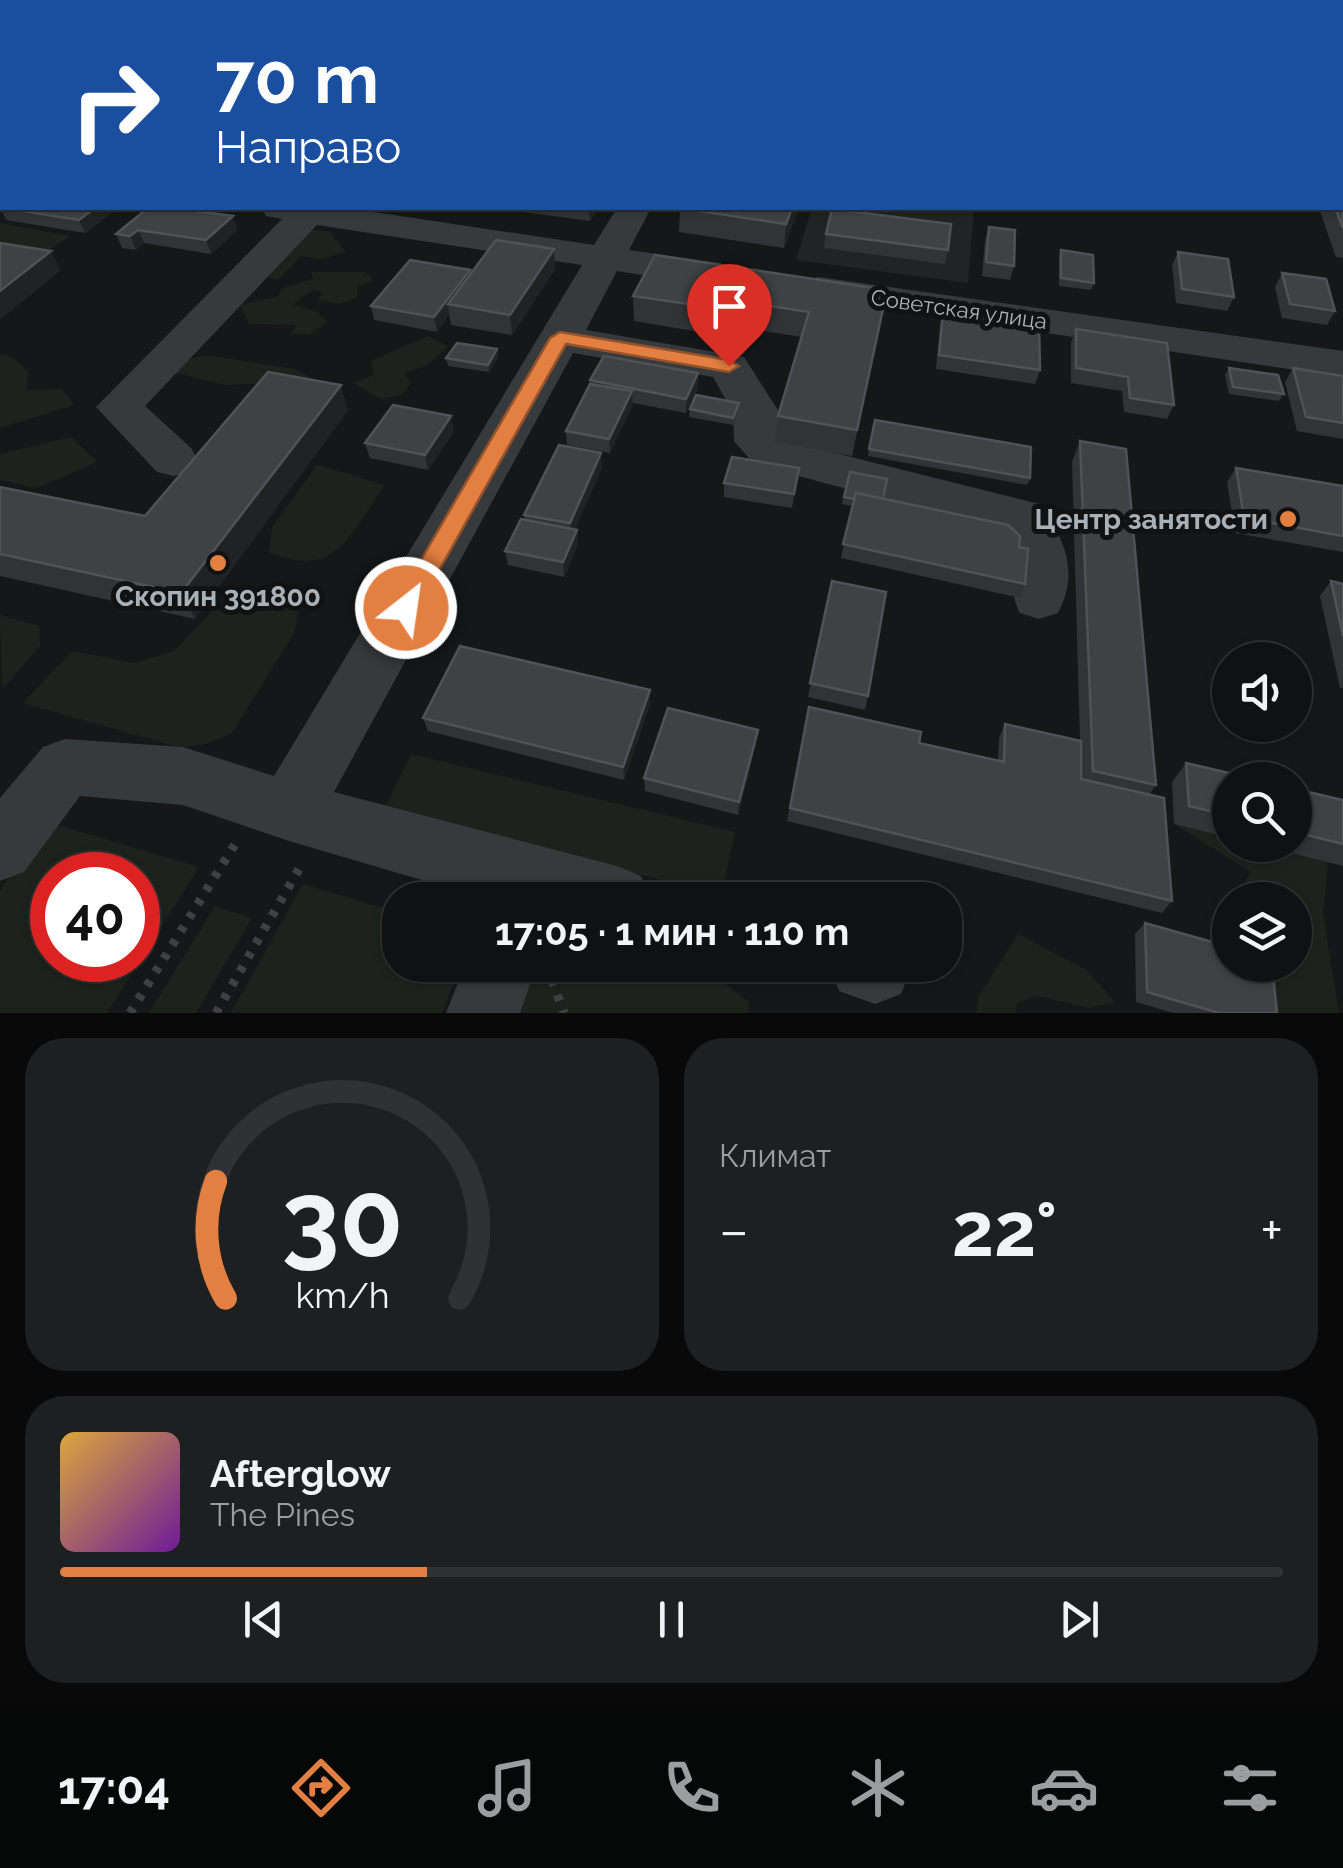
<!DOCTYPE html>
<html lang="ru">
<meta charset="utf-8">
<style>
body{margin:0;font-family:Raleway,sans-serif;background:#1e1f20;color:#f1f3f6;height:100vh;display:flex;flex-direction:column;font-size:38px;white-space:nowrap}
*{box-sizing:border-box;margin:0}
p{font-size:32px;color:#9c9d9f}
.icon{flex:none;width:55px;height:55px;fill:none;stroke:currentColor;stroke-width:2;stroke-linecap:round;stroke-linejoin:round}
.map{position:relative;height:1013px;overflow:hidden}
.details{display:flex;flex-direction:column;gap:25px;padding:25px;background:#09090a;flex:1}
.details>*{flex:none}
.banner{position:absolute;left:0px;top:0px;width:1345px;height:210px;box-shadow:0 2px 8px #0004,0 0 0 2px #303132;background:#1a4fa0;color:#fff;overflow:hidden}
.buttons{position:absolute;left:1212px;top:642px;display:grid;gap:20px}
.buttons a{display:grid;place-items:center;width:100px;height:100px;border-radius:50%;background:#101112;box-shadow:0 2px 8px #0004,0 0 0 2px #303132;font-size:50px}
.speed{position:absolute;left:30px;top:852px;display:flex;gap:20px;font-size:50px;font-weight:700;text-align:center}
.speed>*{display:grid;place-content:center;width:130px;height:130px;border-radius:50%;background:#101112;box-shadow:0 2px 8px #0004,0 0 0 2px #303132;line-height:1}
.speed .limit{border:15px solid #d22;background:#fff;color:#111}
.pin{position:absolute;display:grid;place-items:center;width:85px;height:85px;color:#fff;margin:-102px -42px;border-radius:50% 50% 50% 0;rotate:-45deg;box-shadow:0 0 10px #0007}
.pin .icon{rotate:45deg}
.me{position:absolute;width:110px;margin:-55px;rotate:30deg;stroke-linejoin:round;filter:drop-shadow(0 0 8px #0008)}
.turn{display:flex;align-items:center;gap:35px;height:210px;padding:0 50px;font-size:45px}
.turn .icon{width:130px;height:130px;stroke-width:2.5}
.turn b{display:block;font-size:70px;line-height:85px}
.big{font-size:75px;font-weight:700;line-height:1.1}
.details .widget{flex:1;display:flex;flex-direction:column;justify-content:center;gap:15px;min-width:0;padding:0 35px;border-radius:40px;background:#1e1f20}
.details .dial{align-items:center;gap:0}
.dial svg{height:260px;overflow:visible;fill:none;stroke:#303132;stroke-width:7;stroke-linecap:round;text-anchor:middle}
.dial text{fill:#f1f3f6;stroke:none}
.song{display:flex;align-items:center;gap:30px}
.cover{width:120px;height:120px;border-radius:15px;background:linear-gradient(135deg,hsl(40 70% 55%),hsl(280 70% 35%))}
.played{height:10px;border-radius:5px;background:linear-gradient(90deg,#e47f42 30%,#303132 30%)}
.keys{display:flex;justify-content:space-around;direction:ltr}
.heat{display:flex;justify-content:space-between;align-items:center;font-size:55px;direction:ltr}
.details .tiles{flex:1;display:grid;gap:25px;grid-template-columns:1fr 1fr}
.widget:last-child{grid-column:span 2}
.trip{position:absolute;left:382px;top:882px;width:580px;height:100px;border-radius:40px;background:#101112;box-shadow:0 2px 8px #0004,0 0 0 2px #303132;font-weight:700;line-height:100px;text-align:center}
.menu{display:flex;height:160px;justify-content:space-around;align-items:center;background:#060707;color:#9c9d9f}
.menu .icon{width:70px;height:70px}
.menu .active{color:#e47f42}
.menu b{font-size:45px;color:#f1f3f6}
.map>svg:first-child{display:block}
.built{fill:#222325}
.green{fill:#1d221d;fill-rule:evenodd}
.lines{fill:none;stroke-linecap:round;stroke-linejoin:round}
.path{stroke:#3e4143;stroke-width:9;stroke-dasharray:6 10;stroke-linecap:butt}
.minor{fill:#373a3d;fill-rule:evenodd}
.major{fill:#54585b;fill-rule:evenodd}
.wall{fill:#323336}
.shaded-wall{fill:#212224}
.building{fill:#3f4144;stroke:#4f5256;stroke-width:2.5}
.route{fill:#e47f42;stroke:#94532b;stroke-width:2.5}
.poi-dot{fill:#e47f42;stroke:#111213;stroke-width:4}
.labels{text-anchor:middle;stroke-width:10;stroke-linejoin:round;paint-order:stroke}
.far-street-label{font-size:22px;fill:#a9b1b7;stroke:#111213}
.poi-label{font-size:28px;font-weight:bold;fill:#a9b1b7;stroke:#111213;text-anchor:end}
</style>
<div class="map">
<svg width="1343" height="1013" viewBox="0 0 1343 1013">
<rect width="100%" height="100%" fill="#161718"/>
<polygon class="built" points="812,208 974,208 968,283 796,260"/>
<g class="green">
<polygon points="0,223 70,236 35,260 0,255"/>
<polygon points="313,230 329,231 346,252 321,259 301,256 278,280 267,277 290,247"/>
<polygon points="311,272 365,272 374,280 357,287 357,298 339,304 317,299 323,293 313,290 293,304 317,312 327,322 310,334 290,334 296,325 249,324 240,305 279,296 280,289 313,279"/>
<polygon points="428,336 448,347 426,366 404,373 411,383 402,395 381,399 353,383 374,375 371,361"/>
<polygon points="0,354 12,357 29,372 26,390 62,389 74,405 0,428"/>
<polygon points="206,355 295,369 317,382 226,385 175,373 180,361"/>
<polygon points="71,437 97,462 37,488 0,480 0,454"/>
<path d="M 317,465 L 385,485 C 349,534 338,581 269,552 L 272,527 Z"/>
<polygon points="235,588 300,603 294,633 232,733 207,744 178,747 23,703 72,651 135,663 174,651"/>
<polygon points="0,615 39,626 40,646 2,689"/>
<polygon points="411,754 735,832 721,895 384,810"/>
<path d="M 51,823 L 199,867 L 107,1013 L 0,1013 L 0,890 ZM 52,875 L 138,875 L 138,960 L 52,960 Z"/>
<polygon points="1174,824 1230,838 1230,845 1259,845 1328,862 1323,913 1339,1013 1263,1013 1255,965 1295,965 1295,900 1234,900 1251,872"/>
<polygon points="303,884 400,913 400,965 461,965 442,1013 231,1013"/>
<polygon points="215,906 252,918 196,1013 149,1013"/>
<polygon points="1018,934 1086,970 1115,1002 1089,1008 1038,996 1017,1003 1016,1013 976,1013 979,996"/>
<polygon points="527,965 687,965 712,973 749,1002 748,1013 506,1013"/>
</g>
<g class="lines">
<g class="path">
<polyline points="552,980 564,1013"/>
<polyline points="130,1013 237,841"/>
<polyline points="216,1013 303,862"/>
</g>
<g class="minor">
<polygon points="1328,0 1343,0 1343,11 1342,2"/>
<polygon points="0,153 2,154 2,174 0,174"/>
<path d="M 262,208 L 347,208 L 594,245 L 617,208 L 651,208 L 629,250 L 719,263 L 733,267 L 738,275 L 733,283 L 719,287 L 617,271 L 586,330 L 744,357 L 779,412 L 780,435 L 787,441 L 1039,504 C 1064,537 1080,572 1058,613 L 1039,619 L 1020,613 C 1004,584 1023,558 1004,531 L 754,464 L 734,441 L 733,412 L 713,377 L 573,353 L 334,792 L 617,866 L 641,876 L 652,900 L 490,900 L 289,841 L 183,805 L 80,796 L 24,872 L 0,881 L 0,798 L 43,747 L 65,739 L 183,747 L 274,776 L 582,265 L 317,225 L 145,406 L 191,448 L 198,460 L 191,472 L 174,476 L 157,472 L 96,407 L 282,219 L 266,216 Z"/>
<polygon points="818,277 1343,351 1343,377 804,297 798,289 804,281"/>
<polygon points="465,965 537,965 520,1013 446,1013"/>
<polygon points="829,965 910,965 911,968 901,994 875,1004 839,991"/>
</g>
<g class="major">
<polygon points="464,0 514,0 515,2 466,2"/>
<rect x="1342" y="81" width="1" height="20"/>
</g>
</g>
<g class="wall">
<polygon points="188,0 311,0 331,2 186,2"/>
<polygon points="652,0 724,0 722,2 652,2"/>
<polygon points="1343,194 1343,258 1336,257 1320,211 1322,208 1342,208"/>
<polygon points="0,206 2,208 118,208 85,233 6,220"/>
<polygon points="148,208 237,230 211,254 144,243 136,250 122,248 116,234"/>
<polygon points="479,208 504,208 502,211"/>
<polygon points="524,208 598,208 590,221 524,212"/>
<polygon points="680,208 799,208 784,248 679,232"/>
<polygon points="989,227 1014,266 1010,280 982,276 985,240"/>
<polygon points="826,234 948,250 945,264 824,248"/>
<polygon points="1061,250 1094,283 1091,290 1059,286 1059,257"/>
<polygon points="1178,252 1234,297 1227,311 1176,303 1172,265"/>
<polygon points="555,269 512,335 451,325 449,314 437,332 374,320 371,306 470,270 471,274"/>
<polygon points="1282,273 1335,311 1327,325 1282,318 1275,287"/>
<polygon points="887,290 852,456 775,442 778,416 802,337 705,322 700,332 634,321 633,296"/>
<polygon points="943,312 1040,370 1035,384 936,369 940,326"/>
<polygon points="1076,329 1174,405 1167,419 1124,412 1122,391 1071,383 1071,343"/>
<polygon points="497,349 498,357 489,372 448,366 446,358"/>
<polygon points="1229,368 1284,394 1279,401 1229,394 1225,375"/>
<polygon points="1293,368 1343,376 1343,439 1297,431 1285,382"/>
<polygon points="590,380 698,388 686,413 633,403 610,453 567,445 566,431 590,384"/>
<polygon points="690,409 739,411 733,425 689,417"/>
<polygon points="348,410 195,619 0,576 0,487 145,516"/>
<polygon points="875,420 1030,478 1027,485 868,456"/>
<polygon points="454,431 428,470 370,458 365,443"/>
<polygon points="1080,441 1156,785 1149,795 1172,901 1162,913 787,821 809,707 919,743 998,761 999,738 1005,724 1080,741 1072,462"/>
<polygon points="602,467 575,529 577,530 578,544 564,577 508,565 505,551 525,520 524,515"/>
<polygon points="799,468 792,508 724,497 724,483"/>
<polygon points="1236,468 1343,486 1343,552 1235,533 1227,482"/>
<polygon points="850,472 883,499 1019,547 1025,584 1020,598 841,558 852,506 842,504"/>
<polygon points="832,581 868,696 865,710 808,697"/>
<polygon points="1331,581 1343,584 1343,688 1340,688 1320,596"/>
<polygon points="650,690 650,704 624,780 428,731 423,718"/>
<polygon points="756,743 738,815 645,791 644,778"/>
<polygon points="1186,763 1230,780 1230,838 1174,824 1172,782"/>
<polygon points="1295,789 1343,800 1343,866 1259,845 1295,845"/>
<polygon points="1145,923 1277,1013 1173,1013 1136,1002 1135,934"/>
</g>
<g class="shaded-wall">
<polygon points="151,0 165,0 165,2 147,2"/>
<polygon points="214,0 231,0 232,2 210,2"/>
<polygon points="2,16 2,30 0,32 0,17"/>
<polygon points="2,63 2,85 0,86 0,64"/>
<polygon points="95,208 118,208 85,233 79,220"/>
<polygon points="589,208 598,208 590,221"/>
<polygon points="792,208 799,208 784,248 786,224"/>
<polygon points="233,216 237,230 211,254 206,240"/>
<polygon points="138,230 144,243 136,250 130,236"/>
<polygon points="554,249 555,269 512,335 510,315"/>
<polygon points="51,251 61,270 0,320 0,291"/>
<polygon points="470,270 472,283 448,304 449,314 437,332 434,317"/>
<polygon points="706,296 705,322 700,332 701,306"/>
<polygon points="497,349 498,357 489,372 488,365"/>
<polygon points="698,373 698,388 686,413 686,399"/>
<polygon points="341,385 348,410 195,619 181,593"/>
<polygon points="632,391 633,405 610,453 609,439"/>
<polygon points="451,416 454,431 428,470 425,455"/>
<polygon points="601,453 602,467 571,538 570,523"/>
<polygon points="577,530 578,544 564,577 563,562"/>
<polygon points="650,690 650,704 624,780 623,767"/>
<polygon points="758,730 756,743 738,815 739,802"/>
</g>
<g class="building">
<polygon points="21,0 47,0 42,2"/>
<polygon points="104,0 151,0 147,2 100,2"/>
<polygon points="188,0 214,0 210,2 186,1"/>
<polygon points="254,0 311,0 331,2 250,2"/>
<polygon points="371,0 391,0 411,2 368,2"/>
<polygon points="452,0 467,0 487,2 448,2"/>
<polygon points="784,0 832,0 841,1 840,2 783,2"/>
<polygon points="863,0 897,0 896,2 862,2"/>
<polygon points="1277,0 1315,0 1317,2 1280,2"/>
<polygon points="0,50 2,50 2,63 0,64"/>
<polygon points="0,103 2,104 2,127 0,126"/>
<polygon points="1342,194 1343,194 1343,228 1335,208 1342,208"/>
<polygon points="4,208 95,208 79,220"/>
<polygon points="148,208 173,208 233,216 206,240 138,230 130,236 116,234"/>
<polygon points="679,208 792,208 786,224"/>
<polygon points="832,209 951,224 948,250 826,234"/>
<polygon points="989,227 1015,230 1014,266 986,262"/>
<polygon points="496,240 554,249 510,315 448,304"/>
<polygon points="0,243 51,251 0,291"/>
<polygon points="1061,250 1093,255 1094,283 1061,278"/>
<polygon points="1178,252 1228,259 1234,297 1182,289"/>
<polygon points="655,255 887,290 857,430 778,416 809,312 706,296 701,306 633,296"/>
<polygon points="410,260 470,270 434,317 371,306"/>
<polygon points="1282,273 1326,279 1335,311 1290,304"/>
<polygon points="943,312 1039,325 1040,370 939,355"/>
<polygon points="1076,329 1167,343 1174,405 1130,398 1128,377 1076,368"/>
<polygon points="457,343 497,349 488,365 446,358"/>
<polygon points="604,356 698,373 686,399 590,380"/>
<polygon points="1229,368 1278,375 1284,394 1233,387"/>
<polygon points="1293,368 1343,376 1343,423 1306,417"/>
<polygon points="268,372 341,385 181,593 0,554 0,487 145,516"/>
<polygon points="590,384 632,391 609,439 566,431"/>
<polygon points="696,395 739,403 733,418 690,409"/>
<polygon points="393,405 451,416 425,455 365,443"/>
<polygon points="875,420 1031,447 1030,478 869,449"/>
<polygon points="1080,441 1126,449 1156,785 1093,771"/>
<polygon points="559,445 601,453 570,523 524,515"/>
<polygon points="732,457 799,468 794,494 724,483"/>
<polygon points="1236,468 1343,486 1343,536 1244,518"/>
<polygon points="850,472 887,479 883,499 856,493 854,499 844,497"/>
<polygon points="856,493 1008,525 1020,536 1019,547 1028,549 1025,584 843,544"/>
<polygon points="521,519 577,530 563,562 505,551"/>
<polygon points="832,581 886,592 868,696 810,683"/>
<polygon points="1331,581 1343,584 1343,636"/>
<polygon points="460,646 650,690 623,767 423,718"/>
<polygon points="809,707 921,732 919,743 1004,762 1005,724 1081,741 1081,779 1164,798 1172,901 790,808"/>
<polygon points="668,708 758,730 739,802 644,778"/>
<polygon points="1186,763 1259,780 1230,780 1230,816 1189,806"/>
<polygon points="1295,789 1343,800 1343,844 1295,832"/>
<polygon points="1145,923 1230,947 1230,965 1272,965 1277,1013 1219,1013 1147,992"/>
</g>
<polygon class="route" points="560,332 729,360 739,366 729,372 566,344 414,615 397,615 393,608 397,601 550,338"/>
<g class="poi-dot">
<circle cx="1288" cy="519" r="10"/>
<circle cx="218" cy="563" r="10"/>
</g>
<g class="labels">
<g class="far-street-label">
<text transform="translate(959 309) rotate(8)" y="8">Советская улица</text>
</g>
<g class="poi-label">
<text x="1268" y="529">Центр занятости</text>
<text x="218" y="606" text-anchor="middle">Скопин 391800</text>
</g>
</g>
</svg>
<div class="buttons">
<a><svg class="icon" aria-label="sound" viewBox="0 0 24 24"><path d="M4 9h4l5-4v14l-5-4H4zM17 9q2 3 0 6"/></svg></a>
<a><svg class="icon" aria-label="search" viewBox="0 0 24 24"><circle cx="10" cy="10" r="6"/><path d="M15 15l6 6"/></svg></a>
<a><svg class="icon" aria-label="layers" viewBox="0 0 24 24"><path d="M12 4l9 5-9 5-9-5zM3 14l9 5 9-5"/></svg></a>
</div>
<div class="speed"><div class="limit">40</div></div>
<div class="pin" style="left:729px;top:366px;background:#d93025"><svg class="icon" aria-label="arrive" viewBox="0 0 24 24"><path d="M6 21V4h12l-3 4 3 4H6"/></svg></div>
<svg class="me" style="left:406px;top:608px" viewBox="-20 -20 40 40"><circle r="17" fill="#e47f42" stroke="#fff" stroke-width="3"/><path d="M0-11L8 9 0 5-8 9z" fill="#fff"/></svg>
<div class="trip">17:05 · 1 мин · 110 m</div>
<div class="banner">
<div class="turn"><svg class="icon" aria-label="right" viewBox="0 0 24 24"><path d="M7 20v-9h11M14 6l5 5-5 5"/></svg><div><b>70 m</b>Направо</div></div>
</div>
</div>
<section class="details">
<div class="tiles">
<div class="widget dial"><svg viewBox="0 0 100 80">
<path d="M14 69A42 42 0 1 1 86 69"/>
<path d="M14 69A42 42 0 0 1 11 33" stroke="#e47f42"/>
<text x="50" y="56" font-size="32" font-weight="700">30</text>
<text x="50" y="72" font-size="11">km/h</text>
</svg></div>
<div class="widget"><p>Климат</p>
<div class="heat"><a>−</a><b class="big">22°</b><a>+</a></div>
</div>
<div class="widget">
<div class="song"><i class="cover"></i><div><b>Afterglow</b><p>The Pines</p></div></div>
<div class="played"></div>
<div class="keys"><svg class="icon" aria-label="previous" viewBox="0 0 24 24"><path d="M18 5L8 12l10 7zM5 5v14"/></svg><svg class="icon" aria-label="pause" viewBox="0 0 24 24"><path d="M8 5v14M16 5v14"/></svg><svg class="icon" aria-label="next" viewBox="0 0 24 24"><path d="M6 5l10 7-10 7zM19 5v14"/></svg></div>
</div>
</div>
</section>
<nav class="menu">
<b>17:04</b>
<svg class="icon active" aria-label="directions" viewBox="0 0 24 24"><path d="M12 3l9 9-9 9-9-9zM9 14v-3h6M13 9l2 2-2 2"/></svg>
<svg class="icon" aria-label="music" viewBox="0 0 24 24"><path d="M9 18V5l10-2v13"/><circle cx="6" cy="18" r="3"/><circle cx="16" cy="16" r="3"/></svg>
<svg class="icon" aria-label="phone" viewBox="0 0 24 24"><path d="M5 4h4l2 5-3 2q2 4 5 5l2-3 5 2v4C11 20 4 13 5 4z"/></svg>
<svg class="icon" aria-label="climate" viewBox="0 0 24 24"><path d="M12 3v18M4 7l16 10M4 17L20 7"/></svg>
<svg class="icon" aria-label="car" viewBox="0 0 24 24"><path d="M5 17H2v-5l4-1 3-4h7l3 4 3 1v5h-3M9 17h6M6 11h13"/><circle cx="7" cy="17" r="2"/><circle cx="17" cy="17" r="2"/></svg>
<svg class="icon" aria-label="filters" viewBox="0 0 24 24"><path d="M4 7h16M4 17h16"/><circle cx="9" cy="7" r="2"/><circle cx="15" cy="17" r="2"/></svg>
</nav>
